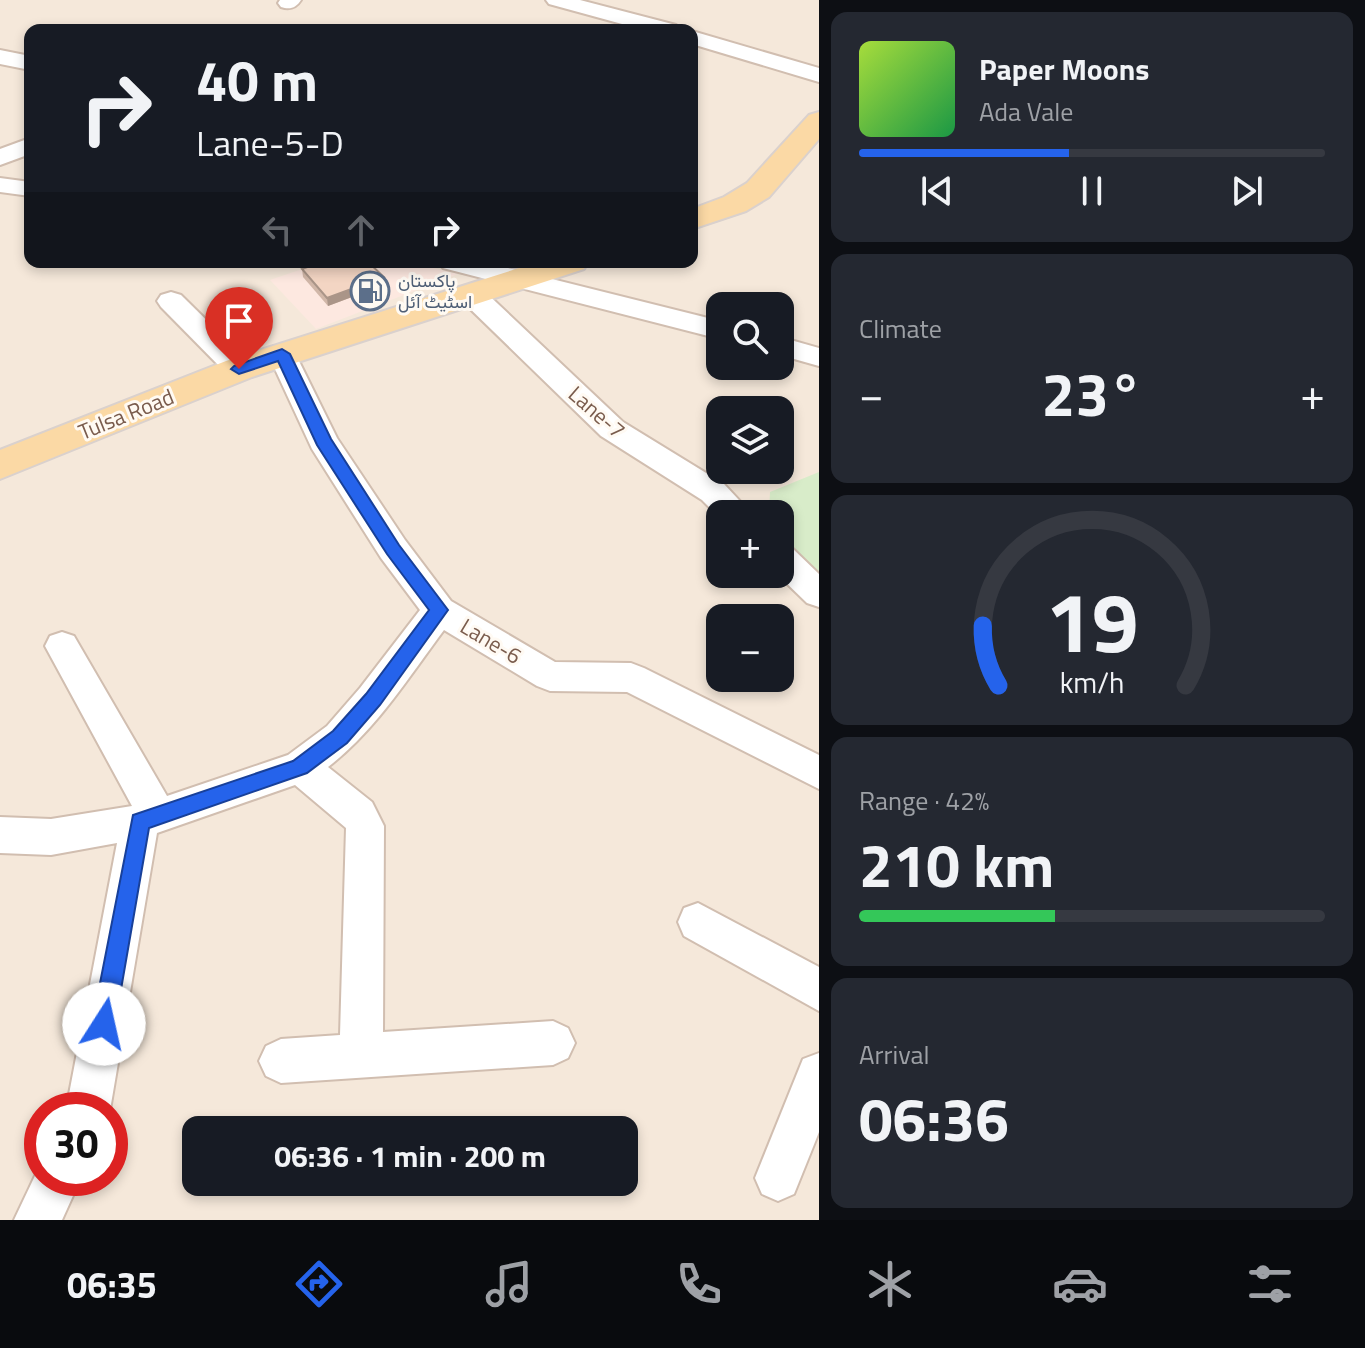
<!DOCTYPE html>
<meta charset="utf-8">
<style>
body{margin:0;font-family:"Titillium Web",Vazirmatn,sans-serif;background:#242831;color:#f1f3f6;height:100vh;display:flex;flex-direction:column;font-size:30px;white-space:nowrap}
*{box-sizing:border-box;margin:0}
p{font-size:26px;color:#9ea1a6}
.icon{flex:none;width:44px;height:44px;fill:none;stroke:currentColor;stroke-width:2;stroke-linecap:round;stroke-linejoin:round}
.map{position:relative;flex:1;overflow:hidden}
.panel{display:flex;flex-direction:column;gap:12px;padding:12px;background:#0d0f14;width:546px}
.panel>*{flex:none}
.top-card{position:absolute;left:24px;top:24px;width:674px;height:244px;border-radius:16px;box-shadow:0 4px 12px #0003;background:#171b24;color:#f1f3f6;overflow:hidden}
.controls{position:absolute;left:706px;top:292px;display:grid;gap:16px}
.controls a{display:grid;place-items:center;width:88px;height:88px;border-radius:16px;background:#171b24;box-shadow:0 4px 12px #0003;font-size:40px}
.speed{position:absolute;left:24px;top:1092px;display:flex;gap:16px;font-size:40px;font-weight:700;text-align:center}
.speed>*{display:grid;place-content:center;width:104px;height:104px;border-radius:50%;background:#171b24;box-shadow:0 4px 12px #0003;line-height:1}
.speed .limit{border:12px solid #d22;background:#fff;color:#111}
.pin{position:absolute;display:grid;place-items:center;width:68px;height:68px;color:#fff;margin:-82px -34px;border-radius:50% 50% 50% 0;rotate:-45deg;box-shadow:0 0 8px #0007}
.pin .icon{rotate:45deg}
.me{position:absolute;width:88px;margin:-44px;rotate:10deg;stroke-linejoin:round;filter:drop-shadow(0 0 6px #0008)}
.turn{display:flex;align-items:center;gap:28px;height:168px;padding:0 40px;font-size:36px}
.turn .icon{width:104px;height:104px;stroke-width:2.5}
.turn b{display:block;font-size:56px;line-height:68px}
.lanes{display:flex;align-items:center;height:76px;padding:0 40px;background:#0003;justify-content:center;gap:40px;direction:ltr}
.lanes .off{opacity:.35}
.big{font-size:60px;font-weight:700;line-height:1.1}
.panel .card{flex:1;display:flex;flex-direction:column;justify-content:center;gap:12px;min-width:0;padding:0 28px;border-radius:16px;background:#242831}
.panel .dial{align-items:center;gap:0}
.dial svg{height:208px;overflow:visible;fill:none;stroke:#363941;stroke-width:7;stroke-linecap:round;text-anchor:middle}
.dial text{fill:#f1f3f6;stroke:none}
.song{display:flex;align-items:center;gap:24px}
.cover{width:96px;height:96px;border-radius:12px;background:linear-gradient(135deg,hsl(80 70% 55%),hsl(140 70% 35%))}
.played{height:8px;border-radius:4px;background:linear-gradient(90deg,#2563eb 45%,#363941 45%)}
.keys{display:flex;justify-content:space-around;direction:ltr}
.heat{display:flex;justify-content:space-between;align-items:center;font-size:44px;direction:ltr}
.charge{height:12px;border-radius:6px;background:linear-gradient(90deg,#34c759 42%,#363941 0)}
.trip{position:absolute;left:182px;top:1116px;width:456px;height:80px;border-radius:16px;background:#171b24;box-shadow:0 4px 12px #0003;font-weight:700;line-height:80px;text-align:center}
.menu{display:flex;height:128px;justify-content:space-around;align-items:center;background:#090b0e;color:#9ea1a6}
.menu .icon{width:56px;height:56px}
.menu .current{color:#2563eb}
.menu b{font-size:36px;color:#f1f3f6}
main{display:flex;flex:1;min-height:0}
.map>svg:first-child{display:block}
.residential{fill:#f5e8da;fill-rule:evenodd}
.commercial{fill:#fde8e0}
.green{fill:#d8ecc9}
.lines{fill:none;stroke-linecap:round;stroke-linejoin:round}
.minor-casing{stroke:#d1beb0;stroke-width:4}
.major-casing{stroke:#dad1cd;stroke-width:4}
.minor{fill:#fff;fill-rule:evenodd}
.major{fill:#fbd9a5;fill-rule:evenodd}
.wall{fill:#d1b7a8}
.shaded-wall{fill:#aa9588}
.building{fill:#f3d5c3;stroke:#aa9588;stroke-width:2}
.route{fill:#2563eb;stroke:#184099;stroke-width:2}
.labels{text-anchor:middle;stroke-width:6;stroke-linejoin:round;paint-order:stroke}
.far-service-label{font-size:18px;fill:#4e5e75;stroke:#fffaf3;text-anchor:start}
.street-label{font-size:22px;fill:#7a5c4d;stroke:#fffaf3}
</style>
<main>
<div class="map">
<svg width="819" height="1220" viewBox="0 0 819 1220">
<rect width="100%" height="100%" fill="#fdf6ec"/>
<path class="residential" d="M 0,0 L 819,0 L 819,1220 L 0,1220 ZM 30,30 L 692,30 L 692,262 L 30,262 ZM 720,306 L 780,306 L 780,366 L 720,366 ZM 720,410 L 780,410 L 780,470 L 720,470 ZM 720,514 L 780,514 L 780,574 L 720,574 ZM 720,618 L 780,618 L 780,678 L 720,678 ZM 42,1110 L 110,1110 L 110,1178 L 42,1178 ZM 196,1130 L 624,1130 L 624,1182 L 196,1182 Z"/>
<polygon class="commercial" points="323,262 409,262 458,274 316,329 270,280"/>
<polygon class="green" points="819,472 819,590 780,558 780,514 769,514 770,492"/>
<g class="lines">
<g class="minor-casing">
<g id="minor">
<path d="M 280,0 L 301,0 C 296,8 290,10 281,7 L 278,3 Z"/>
<polygon points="546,0 580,0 676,25 679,30 644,30 549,4"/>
<polygon points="692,31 819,68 819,82 692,44"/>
<polygon points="0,50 30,56 30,70 0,64"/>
<polygon points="30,138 30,154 0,165 0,149"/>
<polygon points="0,178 30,182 30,196 0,192"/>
<polygon points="439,262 484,262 720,321 720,339 443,268"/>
<polygon points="471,285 481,288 623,422 724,484 752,514 720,514 720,518 702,500 601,436 461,300 457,294 461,288"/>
<polygon points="171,292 181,295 249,362 253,369 249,376 239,379 229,376 161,307 157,301 161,295"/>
<polygon points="780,337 819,348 819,366 780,355"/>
<path d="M 282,345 L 292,347 L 337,438 L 405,540 L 451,601 L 555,662 L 631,663 L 644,668 L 819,755 L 819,789 L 627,692 L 550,691 L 537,686 L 444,630 C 408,678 376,730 328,767 L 372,802 L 384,826 L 383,1032 L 553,1021 L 568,1028 L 575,1043 L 568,1058 L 553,1065 L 281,1083 L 266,1076 L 259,1061 L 266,1046 L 281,1039 L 340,1035 L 346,828 L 295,785 L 157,833 L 110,1110 L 66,1110 L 117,843 L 51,855 L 0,853 L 0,817 L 51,819 L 132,806 L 45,646 L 50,636 L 62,632 L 74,636 L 167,796 L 288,755 L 327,726 L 360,688 L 420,610 L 381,558 L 312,449 L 268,354 L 272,347 Z"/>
<polygon points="780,544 792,548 819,574 819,607 807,603 777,574 780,574"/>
<polygon points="698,903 819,967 819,1011 684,936 678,922 684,908"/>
<polygon points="819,1053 819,1132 794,1194 778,1201 762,1194 755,1178 803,1059"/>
<polygon points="42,1161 42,1178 81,1178 62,1220 14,1220"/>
</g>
</g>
<g class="major-casing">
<g id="major">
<polygon points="819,112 819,139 769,197 746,211 692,229 692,209 724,197 747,183 809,115"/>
<polygon points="538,262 588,262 584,269 252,377 0,479 0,450 226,361"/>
</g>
</g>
<use href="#minor" class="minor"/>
<use href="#major" class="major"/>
</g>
<polygon class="wall" points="302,269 384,285 328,306 303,277"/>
<polygon class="shaded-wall" points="384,277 384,285 328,306 327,298"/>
<polygon class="building" points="321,262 368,262 384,277 327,298 302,269"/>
<polygon class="route" points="282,349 290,354 331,439 399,545 448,610 380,705 347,743 307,773 149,828 115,1024 112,1032 104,1035 96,1032 92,1024 133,815 293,761 333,731 366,694 429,610 387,554 317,445 278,361 239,374 231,369 234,366"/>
<defs>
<g id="fuel-ring" transform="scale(2)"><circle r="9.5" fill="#fffaf3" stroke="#5c6f8a" stroke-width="1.5"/><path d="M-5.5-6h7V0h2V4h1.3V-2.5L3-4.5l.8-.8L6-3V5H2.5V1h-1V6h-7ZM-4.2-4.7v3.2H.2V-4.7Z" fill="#5c6f8a"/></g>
</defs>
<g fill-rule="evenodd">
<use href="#fuel-ring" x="370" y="291"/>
</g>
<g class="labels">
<g class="far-service-label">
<text x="398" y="287">پاکستان<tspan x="398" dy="21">اسٹیٹ آئل</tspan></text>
</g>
<g class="street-label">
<text transform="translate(597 412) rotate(41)" y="8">Lane-7</text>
<text transform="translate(126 414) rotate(-22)" y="8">Tulsa Road</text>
<text transform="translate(491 641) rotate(31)" y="8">Lane-6</text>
</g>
</g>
</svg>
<div class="controls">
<a><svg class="icon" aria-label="search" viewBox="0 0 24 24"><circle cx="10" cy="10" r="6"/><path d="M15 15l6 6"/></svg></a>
<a><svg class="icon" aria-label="layers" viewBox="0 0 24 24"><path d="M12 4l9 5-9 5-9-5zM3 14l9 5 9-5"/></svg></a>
<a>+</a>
<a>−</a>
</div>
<div class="speed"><div class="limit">30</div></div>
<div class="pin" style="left:239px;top:369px;background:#d93025"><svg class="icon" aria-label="arrive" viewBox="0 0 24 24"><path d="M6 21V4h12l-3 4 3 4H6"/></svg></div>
<svg class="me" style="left:104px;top:1024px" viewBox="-20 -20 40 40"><circle r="19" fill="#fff"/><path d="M0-13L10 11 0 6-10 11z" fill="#2563eb"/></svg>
<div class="trip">06:36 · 1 min · 200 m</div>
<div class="top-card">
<div class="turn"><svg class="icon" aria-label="right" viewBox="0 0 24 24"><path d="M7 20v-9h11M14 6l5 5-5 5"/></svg><div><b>40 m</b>Lane-5-D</div></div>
<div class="lanes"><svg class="icon off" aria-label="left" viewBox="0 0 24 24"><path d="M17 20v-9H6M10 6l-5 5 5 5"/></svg><svg class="icon off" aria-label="ahead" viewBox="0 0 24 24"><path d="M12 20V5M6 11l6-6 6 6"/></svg><svg class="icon" aria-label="right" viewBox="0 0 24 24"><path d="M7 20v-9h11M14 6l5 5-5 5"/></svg></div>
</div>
</div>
<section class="panel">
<div class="card">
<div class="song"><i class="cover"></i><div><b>Paper Moons</b><p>Ada Vale</p></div></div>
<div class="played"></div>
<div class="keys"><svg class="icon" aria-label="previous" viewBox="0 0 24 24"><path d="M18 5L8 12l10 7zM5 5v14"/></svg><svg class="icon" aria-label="pause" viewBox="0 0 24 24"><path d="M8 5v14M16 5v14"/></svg><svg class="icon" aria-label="next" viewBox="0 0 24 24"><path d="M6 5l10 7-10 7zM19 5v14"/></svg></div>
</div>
<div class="card"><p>Climate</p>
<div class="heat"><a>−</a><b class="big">23°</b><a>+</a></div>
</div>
<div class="card dial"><svg viewBox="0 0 100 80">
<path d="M14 69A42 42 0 1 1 86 69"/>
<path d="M14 69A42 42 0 0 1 8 46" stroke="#2563eb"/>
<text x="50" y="56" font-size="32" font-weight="700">19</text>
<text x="50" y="72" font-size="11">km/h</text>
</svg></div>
<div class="card"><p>Range · 42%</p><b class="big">210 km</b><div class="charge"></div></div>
<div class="card"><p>Arrival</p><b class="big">06:36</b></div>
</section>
</main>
<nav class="menu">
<b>06:35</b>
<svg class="icon current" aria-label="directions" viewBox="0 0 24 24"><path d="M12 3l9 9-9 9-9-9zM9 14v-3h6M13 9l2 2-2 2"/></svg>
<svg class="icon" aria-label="music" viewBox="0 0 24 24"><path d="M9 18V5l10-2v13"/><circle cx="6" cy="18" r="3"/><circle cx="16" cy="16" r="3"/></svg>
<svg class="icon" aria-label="phone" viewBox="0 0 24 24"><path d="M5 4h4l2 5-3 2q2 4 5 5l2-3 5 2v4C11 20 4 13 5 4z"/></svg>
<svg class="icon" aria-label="climate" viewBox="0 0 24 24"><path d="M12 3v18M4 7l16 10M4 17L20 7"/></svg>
<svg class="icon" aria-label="car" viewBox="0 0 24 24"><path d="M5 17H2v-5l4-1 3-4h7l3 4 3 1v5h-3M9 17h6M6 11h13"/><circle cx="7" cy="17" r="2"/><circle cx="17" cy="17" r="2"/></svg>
<svg class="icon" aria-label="filters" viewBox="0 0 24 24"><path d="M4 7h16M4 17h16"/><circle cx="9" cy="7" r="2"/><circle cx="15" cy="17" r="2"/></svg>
</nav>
